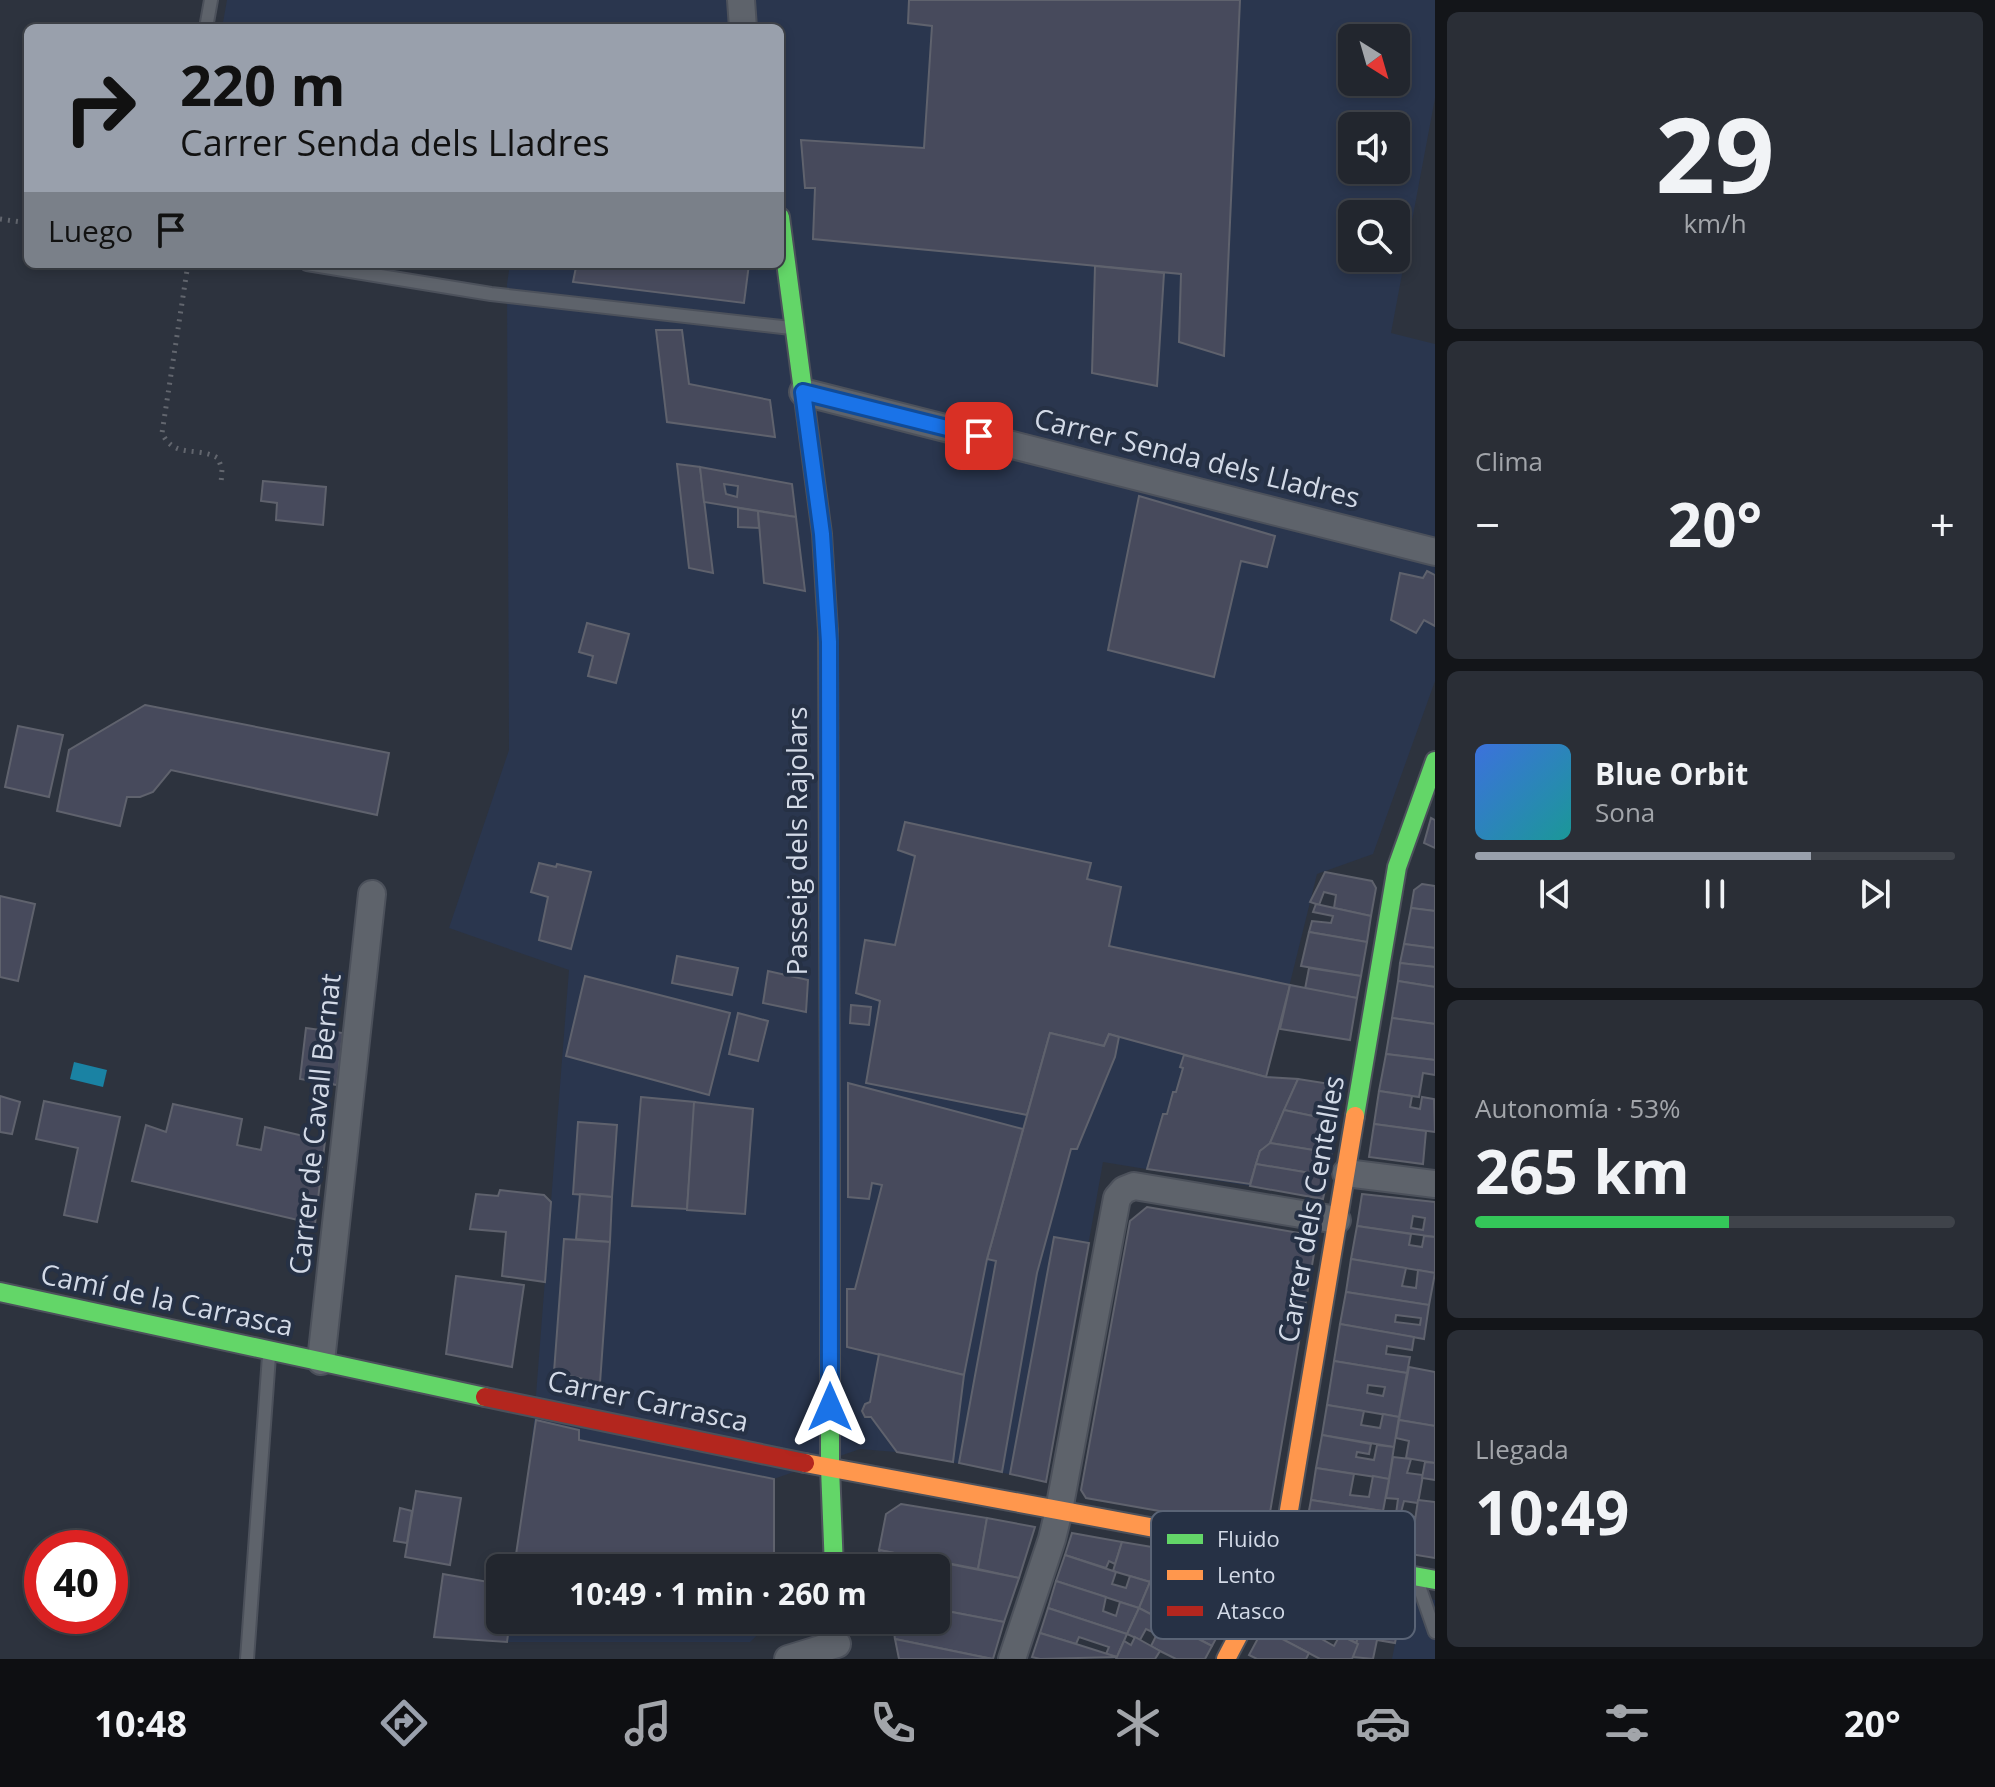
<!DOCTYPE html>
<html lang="es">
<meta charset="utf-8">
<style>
body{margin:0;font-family:"Open Sans",sans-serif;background:#2a2e36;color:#f1f3f6;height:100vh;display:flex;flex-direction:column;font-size:30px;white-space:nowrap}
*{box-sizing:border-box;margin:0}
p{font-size:26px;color:#a2a5aa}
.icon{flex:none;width:44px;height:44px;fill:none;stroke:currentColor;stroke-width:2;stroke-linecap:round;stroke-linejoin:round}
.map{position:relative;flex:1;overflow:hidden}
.sheet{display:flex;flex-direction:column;gap:12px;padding:12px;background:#131519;width:560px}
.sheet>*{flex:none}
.top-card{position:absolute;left:24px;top:24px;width:760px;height:244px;border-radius:12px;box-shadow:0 4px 12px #0003,0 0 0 2px #3f434a;background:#99a0ac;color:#111;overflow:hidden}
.needle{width:52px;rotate:143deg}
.tools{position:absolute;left:1338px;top:24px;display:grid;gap:16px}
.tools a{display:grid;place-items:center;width:72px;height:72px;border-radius:12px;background:#22262e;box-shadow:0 4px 12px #0003,0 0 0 2px #3f434a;font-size:40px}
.speed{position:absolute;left:24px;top:1530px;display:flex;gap:16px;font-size:40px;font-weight:700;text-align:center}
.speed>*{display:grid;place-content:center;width:104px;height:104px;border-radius:50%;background:#22262e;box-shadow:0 4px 12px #0003,0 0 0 2px #3f434a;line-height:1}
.speed .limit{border:12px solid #d22;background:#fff;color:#111}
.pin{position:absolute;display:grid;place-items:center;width:68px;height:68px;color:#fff;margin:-34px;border-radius:16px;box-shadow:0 4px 12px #0006}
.me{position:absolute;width:88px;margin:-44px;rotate:0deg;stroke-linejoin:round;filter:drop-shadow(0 0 6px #0008)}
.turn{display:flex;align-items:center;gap:28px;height:168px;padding:0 24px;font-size:36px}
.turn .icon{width:104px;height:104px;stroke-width:2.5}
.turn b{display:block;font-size:56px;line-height:68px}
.then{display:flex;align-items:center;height:76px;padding:0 24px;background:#0003;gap:16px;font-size:30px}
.big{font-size:60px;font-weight:700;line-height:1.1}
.sheet .widget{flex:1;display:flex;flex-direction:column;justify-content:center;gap:12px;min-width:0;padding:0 28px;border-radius:12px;background:#2a2e36}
.sheet .dial{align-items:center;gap:0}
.dial b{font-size:104px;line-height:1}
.song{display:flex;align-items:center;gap:24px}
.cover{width:96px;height:96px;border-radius:12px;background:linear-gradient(135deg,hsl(220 70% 55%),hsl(180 70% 35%))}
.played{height:8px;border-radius:4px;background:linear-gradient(90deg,#99a0ac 70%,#3f434a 70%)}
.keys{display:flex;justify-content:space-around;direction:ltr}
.heat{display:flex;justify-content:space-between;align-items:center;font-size:44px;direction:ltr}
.charge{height:12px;border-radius:6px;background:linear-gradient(90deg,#34c759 53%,#3f434a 0)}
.trip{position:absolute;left:486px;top:1554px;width:464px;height:80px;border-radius:12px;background:#22262e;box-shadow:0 4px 12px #0003,0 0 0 2px #3f434a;font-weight:700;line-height:80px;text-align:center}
.dock{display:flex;height:128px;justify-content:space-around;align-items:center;background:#0e0f12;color:#a2a5aa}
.dock .icon{width:56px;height:56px}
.dock .current{color:#99a0ac}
.dock b{font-size:36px;color:#f1f3f6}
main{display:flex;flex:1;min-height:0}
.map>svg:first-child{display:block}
.built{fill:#2a364e;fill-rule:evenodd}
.water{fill:#1a82a3}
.building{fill:#474a5c;stroke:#5f626d;stroke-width:2;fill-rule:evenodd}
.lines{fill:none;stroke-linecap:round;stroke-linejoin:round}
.lane-casing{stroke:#4c515b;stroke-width:16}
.street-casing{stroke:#4c515b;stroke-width:30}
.fast-casing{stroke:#4c515b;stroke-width:22}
.slow-casing{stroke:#4c515b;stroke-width:22}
.jam-casing{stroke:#4c515b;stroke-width:22}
.path{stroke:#62666e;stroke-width:5;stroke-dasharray:2 6;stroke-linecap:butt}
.lane{stroke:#5e636b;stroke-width:12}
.street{stroke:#5e636b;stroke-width:26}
.fast{stroke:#63d668;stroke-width:18}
.slow{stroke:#ff974d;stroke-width:18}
.jam{stroke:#b3261e;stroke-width:18}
.route-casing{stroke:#114b97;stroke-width:20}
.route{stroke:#1a73e8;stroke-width:14}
.labels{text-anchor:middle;stroke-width:8;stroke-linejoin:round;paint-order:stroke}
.street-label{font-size:28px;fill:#d3dae7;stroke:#263145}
.key{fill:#263145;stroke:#5a6476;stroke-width:2}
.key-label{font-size:22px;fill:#d3dae7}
</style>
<main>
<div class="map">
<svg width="1435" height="1659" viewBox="0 0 1435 1659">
<rect width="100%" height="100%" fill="#2d333e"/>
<g class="built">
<path d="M 227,0 L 1435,0 L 1435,98 L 1391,333 L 1435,344 L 1435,681 L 1373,854 L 1317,874 L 1267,1076 L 1298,1079 L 1260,1152 L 1250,1186 L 1103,1162 L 1046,1482 L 908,1453 L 860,1449 L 516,1568 L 534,1421 L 569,970 L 449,928 L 509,750 L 507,284 L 510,264 L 780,264 L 780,28 L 222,28 ZM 1352,38 L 1396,38 L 1396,82 L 1352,82 ZM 1352,126 L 1396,126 L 1396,170 L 1352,170 ZM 1352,214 L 1396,214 L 1396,258 L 1352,258 Z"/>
<polygon points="1405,1593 1435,1600 1435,1659 1392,1659"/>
<polygon points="510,1620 773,1620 750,1642 507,1642"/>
</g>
<polygon class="water" points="74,1062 107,1070 103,1087 70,1079"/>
<g class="building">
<polygon points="909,0 1240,0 1224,356 1179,342 1181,274 813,239 815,188 805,188 801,140 924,148 932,26 908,23"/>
<polygon points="560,264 749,264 744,303 573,282 576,267"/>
<polygon points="1095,266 1164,273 1157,386 1092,373"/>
<polygon points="656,330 682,330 689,384 770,400 775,437 667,422"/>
<polygon points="677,464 700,467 713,573 689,568"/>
<path d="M 700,467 L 792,484 L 796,517 L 704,502 ZM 724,484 L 738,486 L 737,497 L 726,494 Z"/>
<polygon points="263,481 326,487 323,525 276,520 277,503 261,501"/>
<polygon points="1139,496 1275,536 1267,567 1241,561 1214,677 1108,650"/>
<polygon points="738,508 758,511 759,528 738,527"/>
<polygon points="758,511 796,517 805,591 764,583"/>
<polygon points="1427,571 1435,575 1435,626 1424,620 1416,633 1391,620 1400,573 1423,578"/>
<polygon points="587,623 629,634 616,683 588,676 593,656 579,652"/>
<polygon points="145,705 389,753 377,815 171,770 153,792 140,797 127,797 120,826 57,811 69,750"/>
<polygon points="18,726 63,735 49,797 5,787"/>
<polygon points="1431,818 1435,820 1435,848 1424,843"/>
<polygon points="905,822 1091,863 1087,879 1121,887 1109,946 1290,985 1266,1077 1109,1034 1104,1046 1050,1033 1027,1115 866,1083 880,1001 856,993 865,940 895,945 915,856 898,850"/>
<polygon points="539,863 556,867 557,864 591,872 571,949 539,940 548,897 531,892"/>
<polygon points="1325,872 1372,881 1376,888 1371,916 1334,908 1336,895 1324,892 1319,905 1310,902"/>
<polygon points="1422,884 1435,886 1435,911 1411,908 1414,890"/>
<polygon points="0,896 35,904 18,981 0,977"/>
<polygon points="1316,904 1371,916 1367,942 1309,932 1312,921 1331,923 1333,916 1313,912"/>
<polygon points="1411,908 1435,911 1435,948 1404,944"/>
<polygon points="1309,932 1367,942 1361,976 1301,966"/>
<polygon points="1404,944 1435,948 1435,967 1400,963"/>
<polygon points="677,956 738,968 732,995 672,983"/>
<polygon points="1400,963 1435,967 1435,987 1398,981"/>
<polygon points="1309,968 1361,976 1357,998 1305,989"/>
<polygon points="768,971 808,980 806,1012 763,1003"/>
<polygon points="585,976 730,1013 709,1095 566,1056"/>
<polygon points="1398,981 1435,987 1435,1024 1392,1018"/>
<polygon points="1290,985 1357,998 1350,1040 1280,1029"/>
<polygon points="851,1005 871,1007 869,1025 850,1023"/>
<polygon points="738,1013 768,1021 758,1061 729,1054"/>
<polygon points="1392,1018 1435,1024 1435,1060 1386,1054"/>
<polygon points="306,1028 343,1033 337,1085 300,1079"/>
<polygon points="1050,1033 1104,1046 1109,1034 1119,1037 1115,1057 1077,1149 1071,1149 1037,1273 1002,1472 959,1463 996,1261 987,1259"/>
<polygon points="1386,1054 1435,1060 1435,1075 1423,1073 1419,1097 1379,1091"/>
<polygon points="1184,1055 1266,1077 1298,1079 1269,1145 1260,1151 1250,1184 1147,1169 1163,1114 1167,1114 1173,1092 1176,1092 1183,1068 1180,1067"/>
<polygon points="1298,1079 1343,1086 1337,1121 1284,1110"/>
<polygon points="848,1083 1023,1129 987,1259 964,1375 847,1347 847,1289 855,1289 882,1185 872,1183 869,1199 848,1197"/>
<polygon points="1379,1091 1412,1096 1410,1107 1420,1109 1422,1097 1434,1099 1435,1132 1374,1124"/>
<polygon points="0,1096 20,1102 12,1134 0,1132"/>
<polygon points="641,1097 695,1102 687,1209 632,1206"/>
<polygon points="44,1101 120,1117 97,1222 64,1215 78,1148 36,1139"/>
<polygon points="694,1102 753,1109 745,1214 687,1210"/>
<polygon points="173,1104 242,1119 237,1145 261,1150 265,1127 325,1141 315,1224 132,1181 146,1125 166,1132"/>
<polygon points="1284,1110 1337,1121 1332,1153 1270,1143"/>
<polygon points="578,1122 617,1125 612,1197 573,1194"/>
<polygon points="1374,1124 1426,1131 1423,1164 1369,1157"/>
<polygon points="1270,1143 1332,1153 1328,1176 1256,1164 1260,1151"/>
<polygon points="1256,1164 1328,1176 1323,1199 1250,1186"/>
<polygon points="500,1190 544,1195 551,1202 545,1282 502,1276 506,1232 470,1229 476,1194 498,1196"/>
<polygon points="580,1194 612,1197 610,1242 576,1239"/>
<path d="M 1362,1194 L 1435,1202 L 1435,1237 L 1357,1226 ZM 1413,1216 L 1425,1218 L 1423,1230 L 1411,1228 Z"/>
<polygon points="1147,1207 1317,1236 1267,1530 1086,1498 1081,1490 1130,1221"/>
<polygon points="1357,1226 1411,1234 1409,1245 1422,1247 1424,1236 1435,1237 1435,1273 1351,1259"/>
<polygon points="1054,1237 1089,1243 1046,1482 1010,1474"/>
<polygon points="564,1239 610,1242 600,1383 554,1372"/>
<polygon points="1351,1259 1406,1268 1402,1286 1416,1288 1418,1270 1435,1273 1429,1305 1346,1292"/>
<polygon points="456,1276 524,1285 512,1367 446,1354"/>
<path d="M 1346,1292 L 1429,1305 L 1424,1339 L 1340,1324 ZM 1396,1315 L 1421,1318 L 1420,1325 L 1395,1322 Z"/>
<polygon points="1340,1324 1414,1337 1412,1350 1387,1346 1386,1354 1410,1357 1407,1373 1334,1361"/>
<polygon points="879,1354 964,1375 953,1462 897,1452 871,1417 865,1417 862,1411 865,1404 870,1402"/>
<path d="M 1334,1361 L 1407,1373 L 1399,1417 L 1327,1405 ZM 1368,1385 L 1385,1387 L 1383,1396 L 1367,1393 Z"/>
<polygon points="1409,1367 1435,1372 1435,1426 1399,1420"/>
<polygon points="1327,1405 1364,1411 1361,1425 1380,1428 1383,1414 1399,1417 1394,1447 1322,1435"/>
<polygon points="536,1420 579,1430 579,1440 774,1479 774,1568 514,1568"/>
<polygon points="1399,1420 1435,1426 1435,1463 1406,1458 1409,1441 1396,1438"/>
<polygon points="1322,1435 1371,1444 1369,1454 1357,1452 1356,1457 1374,1460 1377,1445 1394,1447 1389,1479 1316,1468"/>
<polygon points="1393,1457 1411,1459 1407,1473 1423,1475 1418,1503 1404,1501 1400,1516 1416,1517 1410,1554 1377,1549 1383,1511 1396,1514 1398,1499 1386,1498"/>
<polygon points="1425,1462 1435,1463 1435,1480 1422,1478"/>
<polygon points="1316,1468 1354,1474 1350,1495 1369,1497 1373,1476 1389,1479 1383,1511 1311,1500"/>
<polygon points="416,1491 461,1498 450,1565 405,1557"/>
<polygon points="1311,1500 1383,1511 1381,1527 1345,1521 1343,1531 1355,1532 1354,1545 1304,1537"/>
<polygon points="1418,1500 1435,1502 1435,1558 1410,1554"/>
<polygon points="901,1504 987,1518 978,1569 879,1550 886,1514"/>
<polygon points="400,1508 412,1511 407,1543 394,1541"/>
<polygon points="987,1518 1035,1527 1019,1578 978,1569"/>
<polygon points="1072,1533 1122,1542 1115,1564 1109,1561 1106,1568 1065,1555"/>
<polygon points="1122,1542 1164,1549 1150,1582 1113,1571"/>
<polygon points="879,1550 1019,1578 1004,1622 936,1609 936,1568 882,1568"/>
<polygon points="1065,1555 1116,1572 1112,1584 1126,1588 1130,1576 1150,1582 1139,1608 1056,1581"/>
<polygon points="1159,1562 1238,1596 1225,1622 1178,1597 1183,1586 1171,1580 1165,1591 1150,1582"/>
<polygon points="443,1574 500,1584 500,1620 510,1620 507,1642 434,1637"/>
<path d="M 1302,1574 L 1370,1586 L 1358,1644 L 1277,1601 L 1289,1580 ZM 1337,1600 L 1347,1602 L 1345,1612 L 1335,1611 Z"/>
<polygon points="1056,1581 1106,1597 1103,1611 1116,1616 1120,1602 1139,1608 1127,1634 1048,1608"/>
<polygon points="1150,1582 1225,1622 1212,1646 1163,1620 1166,1612 1156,1607 1152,1615 1139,1608"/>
<polygon points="1370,1586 1399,1592 1403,1601 1395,1643 1377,1640 1373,1659 1353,1657"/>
<polygon points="1277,1601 1325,1627 1320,1638 1334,1646 1340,1635 1358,1644 1352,1659 1320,1659 1263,1629"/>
<polygon points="1048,1608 1127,1634 1117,1657 1106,1654 1109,1647 1079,1637 1076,1644 1040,1633"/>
<polygon points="1139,1608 1212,1646 1205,1659 1176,1659 1160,1651 1151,1646 1157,1634 1146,1629 1140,1640 1127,1634"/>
<polygon points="936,1609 1004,1622 993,1659 895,1639 892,1620 936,1620"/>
<polygon points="1263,1629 1309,1653 1306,1659 1257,1659 1249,1655"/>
<polygon points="1040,1633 1076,1644 1117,1657 1040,1659 1032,1657"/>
<polygon points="1135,1637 1160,1651 1155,1659 1116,1659 1124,1641 1131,1645"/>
<polygon points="895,1639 992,1659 899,1659"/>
</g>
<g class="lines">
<g class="lane-casing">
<g id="lane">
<polyline points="206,28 211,0"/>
<polyline points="307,264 491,294 791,328"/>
<polyline points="1418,1583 1435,1632"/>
<polyline points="247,1659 269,1356"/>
</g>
</g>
<g class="street-casing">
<g id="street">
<polyline points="741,0 743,28"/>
<polyline points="803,392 1435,552"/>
<polyline points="1346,1173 1435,1184"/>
<polyline points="321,1361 372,894"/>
<polyline points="788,1659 837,1644"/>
<polyline points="1012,1659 1052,1539 1059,1510 1117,1198 1124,1190 1134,1186 1337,1220"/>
</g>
</g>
<g class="fast-casing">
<g id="fast">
<polyline points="780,217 822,534 828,631"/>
<polyline points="1355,1116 1397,867 1435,761"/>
<polyline points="830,1143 830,1468 834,1568"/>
<polyline points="0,1292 485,1397"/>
<polyline points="1316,1558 1435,1580"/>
</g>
</g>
<g class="slow-casing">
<g id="slow">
<polyline points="805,1463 1316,1558"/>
<polyline points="1226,1659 1282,1552 1355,1116"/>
</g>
</g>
<g class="jam-casing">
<g id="jam">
<polyline points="828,631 830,1143"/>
<polyline points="485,1397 805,1463"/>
</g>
</g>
<g class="path">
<polyline points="0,219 28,223"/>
<path d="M 188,264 L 162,433 C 174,459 197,446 218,458 L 222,469 L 221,484"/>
</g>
<use href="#lane" class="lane"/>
<use href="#street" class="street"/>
<use href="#fast" class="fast"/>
<use href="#slow" class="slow"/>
<use href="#jam" class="jam"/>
</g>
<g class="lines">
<g class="route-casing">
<polyline id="route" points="830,1407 829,642 822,534 803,392 979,436"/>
</g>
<use href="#route" class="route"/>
</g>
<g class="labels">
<g class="street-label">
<text transform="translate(1197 458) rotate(14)" y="10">Carrer Senda dels Lladres</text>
<text transform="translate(797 841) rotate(-90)" y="10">Passeig dels Rajolars</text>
<text transform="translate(315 1124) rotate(-84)" y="10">Carrer de Cavall Bernat</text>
<text transform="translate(1311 1209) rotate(-80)" y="10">Carrer dels Centelles</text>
<text transform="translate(167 1300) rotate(12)" y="10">Camí de la Carrasca</text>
<text transform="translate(648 1401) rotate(12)" y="10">Carrer Carrasca</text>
</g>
</g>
<rect x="1151" y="1511" width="264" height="128" rx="12" class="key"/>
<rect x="1167" y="1534" width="36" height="10" fill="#63d668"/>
<rect x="1167" y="1570" width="36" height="10" fill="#ff974d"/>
<rect x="1167" y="1606" width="36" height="10" fill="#b3261e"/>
<g class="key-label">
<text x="1217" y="1547">Fluido</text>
<text x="1217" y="1583">Lento</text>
<text x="1217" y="1619">Atasco</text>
</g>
</svg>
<div class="tools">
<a><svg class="needle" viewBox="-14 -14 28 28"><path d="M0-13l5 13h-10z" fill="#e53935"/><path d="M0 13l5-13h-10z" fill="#a2a5aa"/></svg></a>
<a><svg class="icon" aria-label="sound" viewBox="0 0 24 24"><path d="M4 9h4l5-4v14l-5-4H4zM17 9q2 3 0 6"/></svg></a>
<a><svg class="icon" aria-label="search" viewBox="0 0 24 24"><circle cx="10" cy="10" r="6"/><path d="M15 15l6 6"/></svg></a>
</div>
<div class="speed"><div class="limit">40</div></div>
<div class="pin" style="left:979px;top:436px;background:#d93025"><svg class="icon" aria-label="arrive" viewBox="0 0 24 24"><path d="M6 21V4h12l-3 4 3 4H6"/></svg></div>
<svg class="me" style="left:830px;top:1407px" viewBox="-20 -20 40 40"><path d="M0-17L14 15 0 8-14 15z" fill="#1a73e8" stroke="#fff" stroke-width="4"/></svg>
<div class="trip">10:49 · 1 min · 260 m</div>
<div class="top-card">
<div class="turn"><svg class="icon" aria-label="right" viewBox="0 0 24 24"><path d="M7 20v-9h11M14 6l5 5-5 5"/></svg><div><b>220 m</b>Carrer Senda dels Lladres</div></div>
<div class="then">Luego<svg class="icon" aria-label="arrive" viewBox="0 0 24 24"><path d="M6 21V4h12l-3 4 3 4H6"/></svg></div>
</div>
</div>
<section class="sheet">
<div class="widget dial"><b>29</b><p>km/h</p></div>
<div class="widget"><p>Clima</p>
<div class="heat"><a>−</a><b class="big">20°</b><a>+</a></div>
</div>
<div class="widget">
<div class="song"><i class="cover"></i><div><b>Blue Orbit</b><p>Sona</p></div></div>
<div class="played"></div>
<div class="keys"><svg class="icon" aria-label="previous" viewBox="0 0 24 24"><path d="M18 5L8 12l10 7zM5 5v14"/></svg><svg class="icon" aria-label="pause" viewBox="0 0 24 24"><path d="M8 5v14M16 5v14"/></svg><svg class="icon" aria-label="next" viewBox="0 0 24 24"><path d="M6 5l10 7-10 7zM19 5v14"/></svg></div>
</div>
<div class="widget"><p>Autonomía · 53%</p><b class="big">265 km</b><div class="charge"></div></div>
<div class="widget"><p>Llegada</p><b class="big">10:49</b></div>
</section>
</main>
<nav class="dock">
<b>10:48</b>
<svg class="icon current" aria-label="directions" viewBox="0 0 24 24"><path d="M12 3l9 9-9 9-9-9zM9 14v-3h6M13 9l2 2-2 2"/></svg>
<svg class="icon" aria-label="music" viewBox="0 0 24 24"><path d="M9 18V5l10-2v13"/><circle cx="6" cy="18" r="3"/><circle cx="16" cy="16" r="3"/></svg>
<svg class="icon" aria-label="phone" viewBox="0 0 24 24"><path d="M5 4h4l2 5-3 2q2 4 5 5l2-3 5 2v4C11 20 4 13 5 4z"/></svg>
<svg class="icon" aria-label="climate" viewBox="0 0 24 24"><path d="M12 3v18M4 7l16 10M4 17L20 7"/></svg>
<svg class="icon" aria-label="car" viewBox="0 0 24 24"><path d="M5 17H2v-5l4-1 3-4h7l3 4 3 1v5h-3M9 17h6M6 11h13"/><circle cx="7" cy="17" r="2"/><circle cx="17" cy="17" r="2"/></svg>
<svg class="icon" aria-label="filters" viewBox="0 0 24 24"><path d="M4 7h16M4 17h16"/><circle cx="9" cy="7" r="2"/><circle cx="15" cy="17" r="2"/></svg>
<b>20°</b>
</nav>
